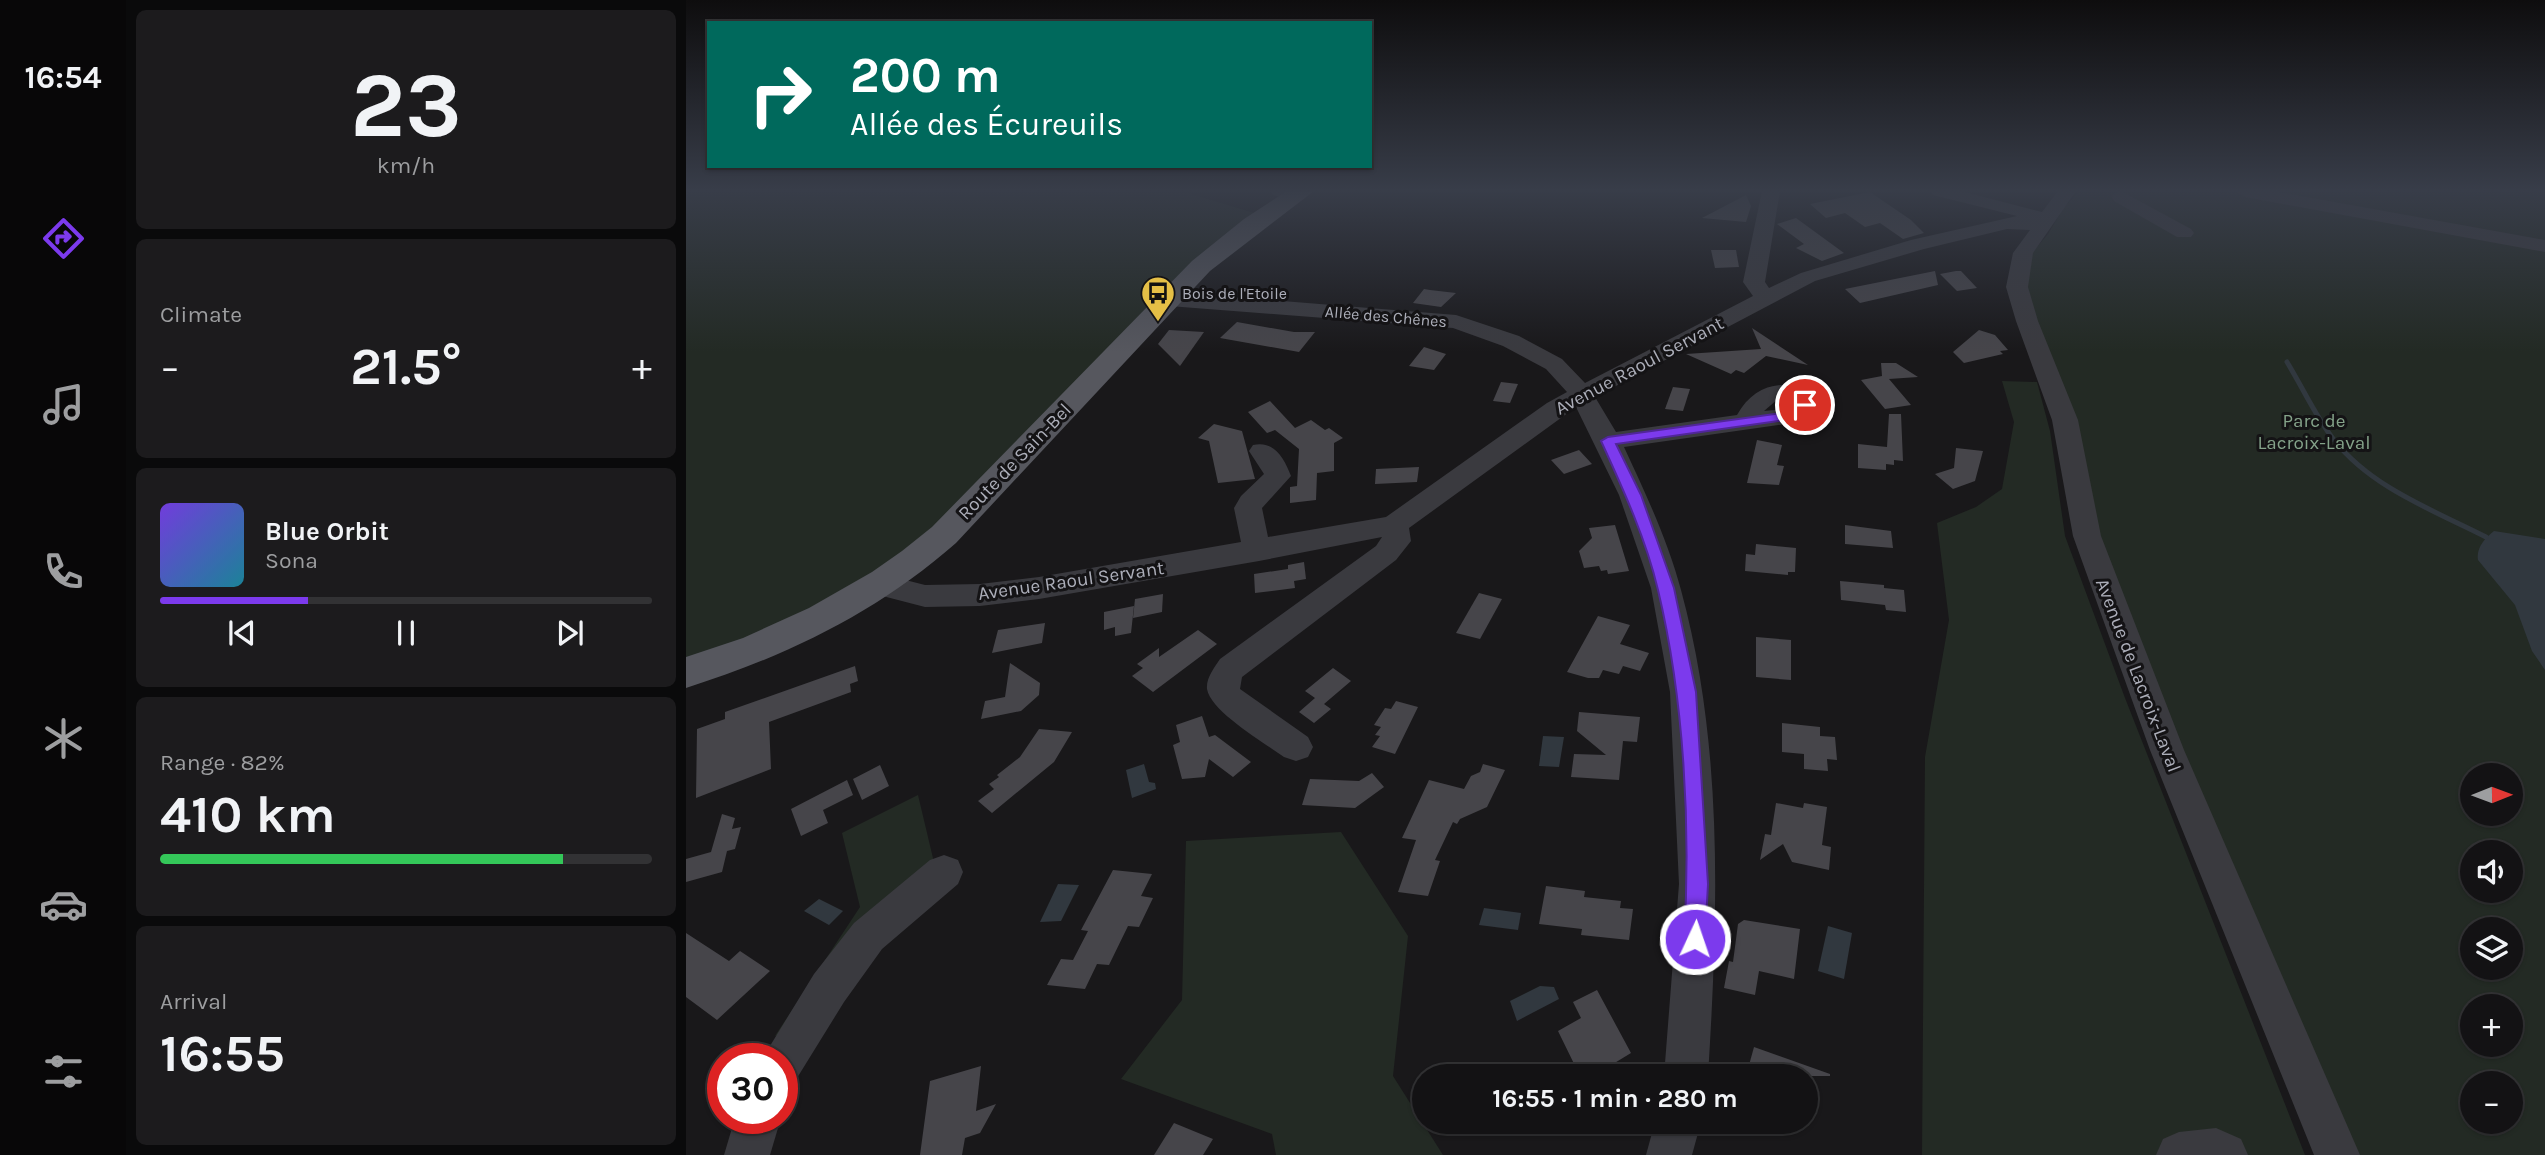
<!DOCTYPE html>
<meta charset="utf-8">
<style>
body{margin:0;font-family:Karla,sans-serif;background:#1c1b1d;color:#f1f3f6;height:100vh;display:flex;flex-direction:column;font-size:26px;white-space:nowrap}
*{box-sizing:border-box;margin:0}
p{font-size:23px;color:#9d9ea0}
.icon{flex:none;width:38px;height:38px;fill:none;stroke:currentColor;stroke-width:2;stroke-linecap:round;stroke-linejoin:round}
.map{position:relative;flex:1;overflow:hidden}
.panel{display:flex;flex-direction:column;gap:10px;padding:10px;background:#0a0a0b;width:560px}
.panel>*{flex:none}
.banner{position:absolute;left:21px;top:21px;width:665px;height:147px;border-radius:0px;box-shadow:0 2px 5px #0004,0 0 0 2px #323234;background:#00695c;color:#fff;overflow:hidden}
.needle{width:46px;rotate:89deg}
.controls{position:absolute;left:1774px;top:763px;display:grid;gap:14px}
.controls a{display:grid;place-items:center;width:63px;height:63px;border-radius:50%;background:#131214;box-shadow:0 2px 5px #0004,0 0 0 2px #323234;font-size:35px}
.speed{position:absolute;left:21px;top:1043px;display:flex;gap:14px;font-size:35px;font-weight:700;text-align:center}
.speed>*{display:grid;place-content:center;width:91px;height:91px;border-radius:50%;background:#131214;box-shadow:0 2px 5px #0004,0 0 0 2px #323234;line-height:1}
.speed .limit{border:10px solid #d22;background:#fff;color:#111}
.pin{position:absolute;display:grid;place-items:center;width:60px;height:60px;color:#fff;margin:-30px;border:4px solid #fff;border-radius:50%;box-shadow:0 2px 7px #0007}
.me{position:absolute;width:77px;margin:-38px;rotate:3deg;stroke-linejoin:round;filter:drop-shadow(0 0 5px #0008)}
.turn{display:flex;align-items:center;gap:24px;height:147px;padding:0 28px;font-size:32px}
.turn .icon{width:91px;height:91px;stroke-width:2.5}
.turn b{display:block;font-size:49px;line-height:60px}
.big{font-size:52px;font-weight:700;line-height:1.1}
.panel .widget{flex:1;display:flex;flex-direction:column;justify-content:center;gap:10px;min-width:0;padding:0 24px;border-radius:10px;background:#1c1b1d}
.panel .dial{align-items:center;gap:0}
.dial b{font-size:91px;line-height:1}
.song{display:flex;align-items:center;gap:21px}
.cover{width:84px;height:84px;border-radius:10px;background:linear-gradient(135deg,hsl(260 70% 55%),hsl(190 70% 35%))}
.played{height:7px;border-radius:4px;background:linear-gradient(90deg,#7c3aed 30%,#323234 30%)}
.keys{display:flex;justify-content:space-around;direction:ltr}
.heat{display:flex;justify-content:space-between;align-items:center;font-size:38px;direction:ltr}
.charge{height:10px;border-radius:5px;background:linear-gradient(90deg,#34c759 82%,#323234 0)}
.trip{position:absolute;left:726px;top:1064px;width:406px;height:70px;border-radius:35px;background:#131214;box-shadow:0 2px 5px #0004,0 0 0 2px #323234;font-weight:700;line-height:70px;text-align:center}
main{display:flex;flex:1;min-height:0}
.tabs{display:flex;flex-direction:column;width:126px;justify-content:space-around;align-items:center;background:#080708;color:#9d9ea0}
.tabs .icon{width:49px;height:49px}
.tabs .current{color:#7c3aed}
.tabs b{font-size:32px;color:#f1f3f6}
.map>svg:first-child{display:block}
.green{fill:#232a24;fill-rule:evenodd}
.water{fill:#31383f}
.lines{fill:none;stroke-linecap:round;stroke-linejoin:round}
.stream{stroke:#31383f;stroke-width:5}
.building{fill:#46454a}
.minor{fill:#3a3a3f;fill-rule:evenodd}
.major{fill:#56575e;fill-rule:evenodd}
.route{fill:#7c3aed;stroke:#51269a;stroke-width:2}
.labels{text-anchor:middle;stroke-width:6;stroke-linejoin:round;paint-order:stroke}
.far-poi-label{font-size:16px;fill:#acaeb9;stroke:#141315;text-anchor:start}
.far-street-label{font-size:16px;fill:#acaeb9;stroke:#141315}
.street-label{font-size:19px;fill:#acaeb9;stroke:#141315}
.park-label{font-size:19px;fill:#84a289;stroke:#141315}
</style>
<main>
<nav class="tabs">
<b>16:54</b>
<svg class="icon current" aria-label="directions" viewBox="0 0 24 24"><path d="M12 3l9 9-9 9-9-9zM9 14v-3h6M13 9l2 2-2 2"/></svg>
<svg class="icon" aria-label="music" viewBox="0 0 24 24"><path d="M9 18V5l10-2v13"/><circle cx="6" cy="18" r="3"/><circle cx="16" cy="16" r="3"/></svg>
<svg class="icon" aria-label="phone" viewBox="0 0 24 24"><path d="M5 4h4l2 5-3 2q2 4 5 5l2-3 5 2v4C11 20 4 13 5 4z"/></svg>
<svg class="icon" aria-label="climate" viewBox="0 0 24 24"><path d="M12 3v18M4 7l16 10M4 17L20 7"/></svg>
<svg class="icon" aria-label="car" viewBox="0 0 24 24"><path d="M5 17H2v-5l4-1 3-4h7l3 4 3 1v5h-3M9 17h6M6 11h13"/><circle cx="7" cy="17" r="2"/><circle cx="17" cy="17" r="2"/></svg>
<svg class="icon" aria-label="filters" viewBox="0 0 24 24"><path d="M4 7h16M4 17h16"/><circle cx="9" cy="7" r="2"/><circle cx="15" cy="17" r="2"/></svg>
</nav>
<section class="panel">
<div class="widget dial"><b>23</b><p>km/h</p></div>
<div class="widget"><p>Climate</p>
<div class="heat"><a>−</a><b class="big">21.5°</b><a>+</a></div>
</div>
<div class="widget">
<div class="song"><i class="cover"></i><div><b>Blue Orbit</b><p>Sona</p></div></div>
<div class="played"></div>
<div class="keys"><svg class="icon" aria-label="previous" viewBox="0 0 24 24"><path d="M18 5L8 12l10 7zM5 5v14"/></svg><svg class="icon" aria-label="pause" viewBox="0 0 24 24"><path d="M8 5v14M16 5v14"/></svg><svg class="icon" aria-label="next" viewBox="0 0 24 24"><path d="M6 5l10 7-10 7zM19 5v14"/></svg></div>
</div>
<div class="widget"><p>Range · 82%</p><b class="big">410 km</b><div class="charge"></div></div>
<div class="widget"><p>Arrival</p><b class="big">16:55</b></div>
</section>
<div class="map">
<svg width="1859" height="1155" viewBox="0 0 1859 1155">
<rect width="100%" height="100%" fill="#19181a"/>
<g class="green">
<polygon points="0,191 495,191 568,213 265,547 141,627 0,686"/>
<path d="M 1393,191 L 1859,191 L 1859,1155 L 1667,1155 L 1465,675 L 1400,512 L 1336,284 L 1340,260 L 1362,234 L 1377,209 ZM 1787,775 L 1825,775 L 1825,814 L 1787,814 ZM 1787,852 L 1825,852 L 1825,891 L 1787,891 ZM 1787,929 L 1825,929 L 1825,968 L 1787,968 ZM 1787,1006 L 1825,1006 L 1825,1045 L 1787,1045 ZM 1787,1083 L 1825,1083 L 1825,1122 L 1787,1122 Z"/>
<polygon points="1316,381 1351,382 1364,431 1379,536 1439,698 1619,1155 1236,1155 1239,757 1263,620 1251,523 1290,507 1316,489 1328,422"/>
<polygon points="232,795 251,875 110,1029 89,1036 174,907 156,833"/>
<polygon points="655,832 722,936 707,1076 757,1155 590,1155 586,1134 435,1079 496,1000 500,841"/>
</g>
<g class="water">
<path d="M 1808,531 L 1859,539 L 1859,670 L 1846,651 L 1829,605 L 1792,560 C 1790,548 1799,538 1808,531 Z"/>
<polygon points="857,736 878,737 873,767 853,766"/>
<polygon points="458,764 463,782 469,783 470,789 446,798 440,770"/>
<polygon points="372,884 393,885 375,921 354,922"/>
<polygon points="133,899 157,911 143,925 118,911"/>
<polygon points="798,908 835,913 832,930 793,925"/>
<polygon points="1142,926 1166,933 1158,979 1132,971"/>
<polygon points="854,986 868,987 873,999 831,1021 824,1001"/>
</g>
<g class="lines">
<path class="stream" d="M 1601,362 C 1617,388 1629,416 1648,440 C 1686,488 1747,510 1800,537"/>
</g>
<g class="building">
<polygon points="1184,192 1225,220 1238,233 1217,239 1194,223 1179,227 1159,213 1140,218 1124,204"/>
<polygon points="1060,195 1065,206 1060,222 1016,218"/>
<polygon points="1110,218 1158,253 1136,261 1110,248 1118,244 1091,224"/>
<polygon points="1025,250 1050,250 1053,267 1029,268"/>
<polygon points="1249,271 1252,285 1174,303 1159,289"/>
<polygon points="1270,271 1275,271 1291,288 1271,291 1254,274"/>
<polygon points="738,289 744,290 770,293 755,307 727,303"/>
<polygon points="551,322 608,332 629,332 613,352 534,338"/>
<polygon points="1066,328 1122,365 1080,356 1058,373 1050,370 1045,374 1000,354 1075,349"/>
<polygon points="483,330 518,332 494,366 472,344"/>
<polygon points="1293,330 1309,335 1322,350 1314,351 1317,354 1278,363 1267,352"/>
<polygon points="738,347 760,354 748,370 723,366"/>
<polygon points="1195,363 1210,363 1232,377 1203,379 1225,405 1199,409 1175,380 1196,376"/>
<polygon points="815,382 832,384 824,403 807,401"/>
<polygon points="987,387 1004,389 997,411 979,409"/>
<polygon points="584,401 609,428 625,420 639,430 643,428 657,438 648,443 648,471 631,473 630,500 604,503 604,487 611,486 613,449 589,430 581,433 562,412"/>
<polygon points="1203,414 1215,414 1217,461 1208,460 1208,465 1200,464 1200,470 1172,468 1172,444 1201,447"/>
<polygon points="528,424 556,431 569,479 532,483 523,441 512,438"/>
<polygon points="1071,440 1096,445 1091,465 1098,466 1093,485 1061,483"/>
<polygon points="1270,448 1297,451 1289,481 1267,489 1249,474 1268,468"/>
<polygon points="893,450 906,464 878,474 865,460"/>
<polygon points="733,467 731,482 689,484 690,469"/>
<polygon points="929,525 943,571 922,574 921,570 915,571 913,566 898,568 893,551 906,538 903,528"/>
<polygon points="1159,525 1205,531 1207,548 1159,544"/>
<polygon points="1070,544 1110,548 1109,572 1102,572 1102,575 1059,571 1060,554 1069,555"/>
<polygon points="618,562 620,579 608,581 609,588 569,593 568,574 602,569 602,565"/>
<polygon points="1154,581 1198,585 1198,588 1218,590 1220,612 1200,610 1199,605 1155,600"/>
<polygon points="793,593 816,599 794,639 770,633"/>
<polygon points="477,594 476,612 447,618 449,599"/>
<polygon points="448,606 445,633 429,636 429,627 418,630 418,612"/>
<polygon points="912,616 944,625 934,644 963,653 954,671 937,666 933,674 917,670 913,678 902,678 881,672"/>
<polygon points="359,623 356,643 306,653 312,630"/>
<polygon points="512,630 531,644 467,692 446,676 457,668 451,664 473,648 473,657"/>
<polygon points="1070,637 1105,640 1105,680 1070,677"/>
<polygon points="324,663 354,683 353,695 335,711 295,719 299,701 319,697"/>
<polygon points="169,666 172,681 164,684 165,692 83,722 85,769 10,798 11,729 39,719 39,712"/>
<polygon points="647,668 665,681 638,704 645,709 628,723 613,712 629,698 619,691"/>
<polygon points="710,701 732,707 709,754 686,747 694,736 689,735 695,727 688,725 699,708 705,709"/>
<polygon points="893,712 954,717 951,742 937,741 933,780 885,777 888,754 920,755 891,731"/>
<polygon points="516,716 523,737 529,735 565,762 547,777 523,759 519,777 496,779 487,745 494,742 490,725"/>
<polygon points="1096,723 1134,727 1134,736 1149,737 1151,760 1141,759 1142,771 1118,769 1118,754 1096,752"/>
<polygon points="353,729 386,732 368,762 306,813 292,801 308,789 303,784 313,777 311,775 334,757"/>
<polygon points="797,764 819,770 801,807 774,819 771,824 767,822 749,860 754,861 742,896 712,892 730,840 716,838 743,780 778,789 785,776 794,772"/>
<polygon points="194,765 203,786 176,800 167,779"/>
<polygon points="686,773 698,787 669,808 616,805 624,779 673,781"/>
<polygon points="161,780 167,795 137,810 142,823 115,836 105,809"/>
<polygon points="1090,803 1117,808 1118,803 1141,807 1136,845 1145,847 1143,870 1106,862 1097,844 1074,860 1079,834 1085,835"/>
<polygon points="36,814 49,818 46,829 55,827 49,849 41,851 36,872 0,882 0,859 25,852"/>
<polygon points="427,870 466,874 455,896 467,898 453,927 442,926 423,965 411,964 399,989 361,985 375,959 387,960 402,931 395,930"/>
<polygon points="860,886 899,891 898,897 935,901 934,908 947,909 943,940 895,935 896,929 853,924"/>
<polygon points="1058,920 1114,929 1108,979 1073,971 1069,995 1038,988 1043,961 1047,962 1052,924"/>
<polygon points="0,933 43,961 54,951 84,971 31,1020 0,997"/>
<polygon points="911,990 945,1053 922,1067 926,1076 894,1076 872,1031 895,1018 887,1002"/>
<polygon points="1068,1047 1144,1074 1144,1076 1060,1076"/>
<polygon points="295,1066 290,1111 310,1104 294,1133 279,1138 276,1155 234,1155 244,1081"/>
<polygon points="488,1123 527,1139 517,1155 468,1155"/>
</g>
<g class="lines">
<g class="minor">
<polygon points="585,191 604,191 595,197 587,195"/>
<path d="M 1076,191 L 1094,191 L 1079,282 L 1083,288 L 1115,273 L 1225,240 L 1331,216 L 1247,195 L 1245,191 L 1275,191 L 1356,212 L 1372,191 L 1390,191 L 1347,253 L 1342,287 L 1352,321 L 1392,420 L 1415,536 L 1498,750 L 1674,1155 L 1628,1155 L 1464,750 L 1387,536 L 1366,420 L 1330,321 L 1320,287 L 1327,253 L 1344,230 L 1321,229 L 1238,249 L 1129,281 L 909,397 L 930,432 L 1051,415 C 1068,385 1094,379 1126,390 L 1131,405 L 1116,420 L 1107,423 L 938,447 C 959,492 982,541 995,590 C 1038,747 1032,915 1022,1076 L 978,1076 L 993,884 L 984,692 L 965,588 L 933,495 L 890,407 L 723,528 L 725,541 L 710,560 L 556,677 L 554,689 L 622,737 L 627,747 L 622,757 L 610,761 L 598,757 C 579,743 525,712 521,689 C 520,678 528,668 534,659 L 690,546 L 696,537 L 573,561 L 353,599 L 294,606 L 239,607 L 185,593 L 181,585 L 185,577 L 196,574 L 239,585 L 294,584 L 353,577 L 555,542 L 548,508 L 555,496 L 578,474 L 563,451 L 567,445 C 588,440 598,458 605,476 L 576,508 L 582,537 L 700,517 L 861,403 L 881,392 L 860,369 L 817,346 L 767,328 L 483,306 L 475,304 L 472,299 L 475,294 L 483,292 L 770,315 L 833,336 L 876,359 L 899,383 L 1067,296 L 1057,282 ZM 1092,399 L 1104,399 L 1106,403 L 1100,409 L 1078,411 Z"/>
<polygon points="1435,191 1505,229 1508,233 1505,237 1491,237 1428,201 1426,197 1428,193"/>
<polygon points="1550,191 1587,191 1859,240 1859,252 1559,197"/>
<polygon points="258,855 272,860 277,872 272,884 196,949 158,1002 111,1078 96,1085 96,1059 76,1059 128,974 168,923 244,860"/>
<polygon points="49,1118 95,1118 84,1155 38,1155"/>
<polygon points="969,1122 1015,1122 1006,1155 960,1155"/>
<polygon points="1530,1128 1555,1139 1562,1155 1470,1155 1477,1139 1493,1132"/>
</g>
<path class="major" d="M 601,191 L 628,191 L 524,271 L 270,543 C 190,613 101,656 0,688 L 0,657 L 57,638 L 123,608 L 186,572 L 216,551 L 246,527 L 506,261 L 558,219 Z"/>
</g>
<linearGradient id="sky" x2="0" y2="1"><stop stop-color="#0e0d0e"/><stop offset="0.54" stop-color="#383d49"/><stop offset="1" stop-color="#383d49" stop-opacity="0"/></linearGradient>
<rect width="1859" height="352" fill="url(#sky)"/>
<path class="route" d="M 1119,401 L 1126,405 L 1107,419 L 930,444 L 955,495 L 988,588 L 1010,692 L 1022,884 L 1019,939 L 1016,946 L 1009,949 L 1001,946 L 998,939 C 1005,827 998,699 972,590 C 960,539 937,489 915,441 L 922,437 L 1103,412 Z"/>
<defs>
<g id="bus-pin" transform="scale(1.75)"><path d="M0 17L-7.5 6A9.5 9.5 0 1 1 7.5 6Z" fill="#e5bf46" stroke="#141315"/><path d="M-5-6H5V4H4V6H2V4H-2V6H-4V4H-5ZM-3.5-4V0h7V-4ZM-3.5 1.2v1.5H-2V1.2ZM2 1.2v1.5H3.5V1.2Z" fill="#111"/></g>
</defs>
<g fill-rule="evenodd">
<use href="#bus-pin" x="472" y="293"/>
</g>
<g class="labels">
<g class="far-poi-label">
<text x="496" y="299">Bois de l'Etoile</text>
</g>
<g class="far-street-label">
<text transform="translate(700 316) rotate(5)" y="6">Allée des Chênes</text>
</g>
<g class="street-label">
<text transform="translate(953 365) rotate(-28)" y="7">Avenue Raoul Servant</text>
<text transform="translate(328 461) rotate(-46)" y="7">Route de Sain-Bel</text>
<text transform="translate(385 580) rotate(-8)" y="7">Avenue Raoul Servant</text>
<text transform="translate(1453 675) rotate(69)" y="7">Avenue de Lacroix-Laval</text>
</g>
<g class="park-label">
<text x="1628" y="427">Parc de<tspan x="1628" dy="22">Lacroix-Laval</tspan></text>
</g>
</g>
</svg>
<div class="controls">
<a><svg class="needle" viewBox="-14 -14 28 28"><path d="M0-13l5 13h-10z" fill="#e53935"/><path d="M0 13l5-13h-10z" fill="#9d9ea0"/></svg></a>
<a><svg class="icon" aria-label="sound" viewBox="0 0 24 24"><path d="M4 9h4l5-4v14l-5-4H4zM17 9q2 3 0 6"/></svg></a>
<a><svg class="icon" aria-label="layers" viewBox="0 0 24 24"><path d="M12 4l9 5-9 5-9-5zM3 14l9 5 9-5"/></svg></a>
<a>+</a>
<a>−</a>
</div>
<div class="speed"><div class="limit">30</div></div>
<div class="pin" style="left:1119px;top:405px;background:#d93025"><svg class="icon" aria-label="arrive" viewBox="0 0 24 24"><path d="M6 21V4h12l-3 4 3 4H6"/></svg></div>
<svg class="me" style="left:1009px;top:939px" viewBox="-20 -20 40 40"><circle r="17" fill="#7c3aed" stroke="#fff" stroke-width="3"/><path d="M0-11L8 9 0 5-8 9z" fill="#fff"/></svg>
<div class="trip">16:55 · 1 min · 280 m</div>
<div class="banner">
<div class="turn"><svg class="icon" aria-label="right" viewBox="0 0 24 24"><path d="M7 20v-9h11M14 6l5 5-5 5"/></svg><div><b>200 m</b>Allée des Écureuils</div></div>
</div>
</div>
</main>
